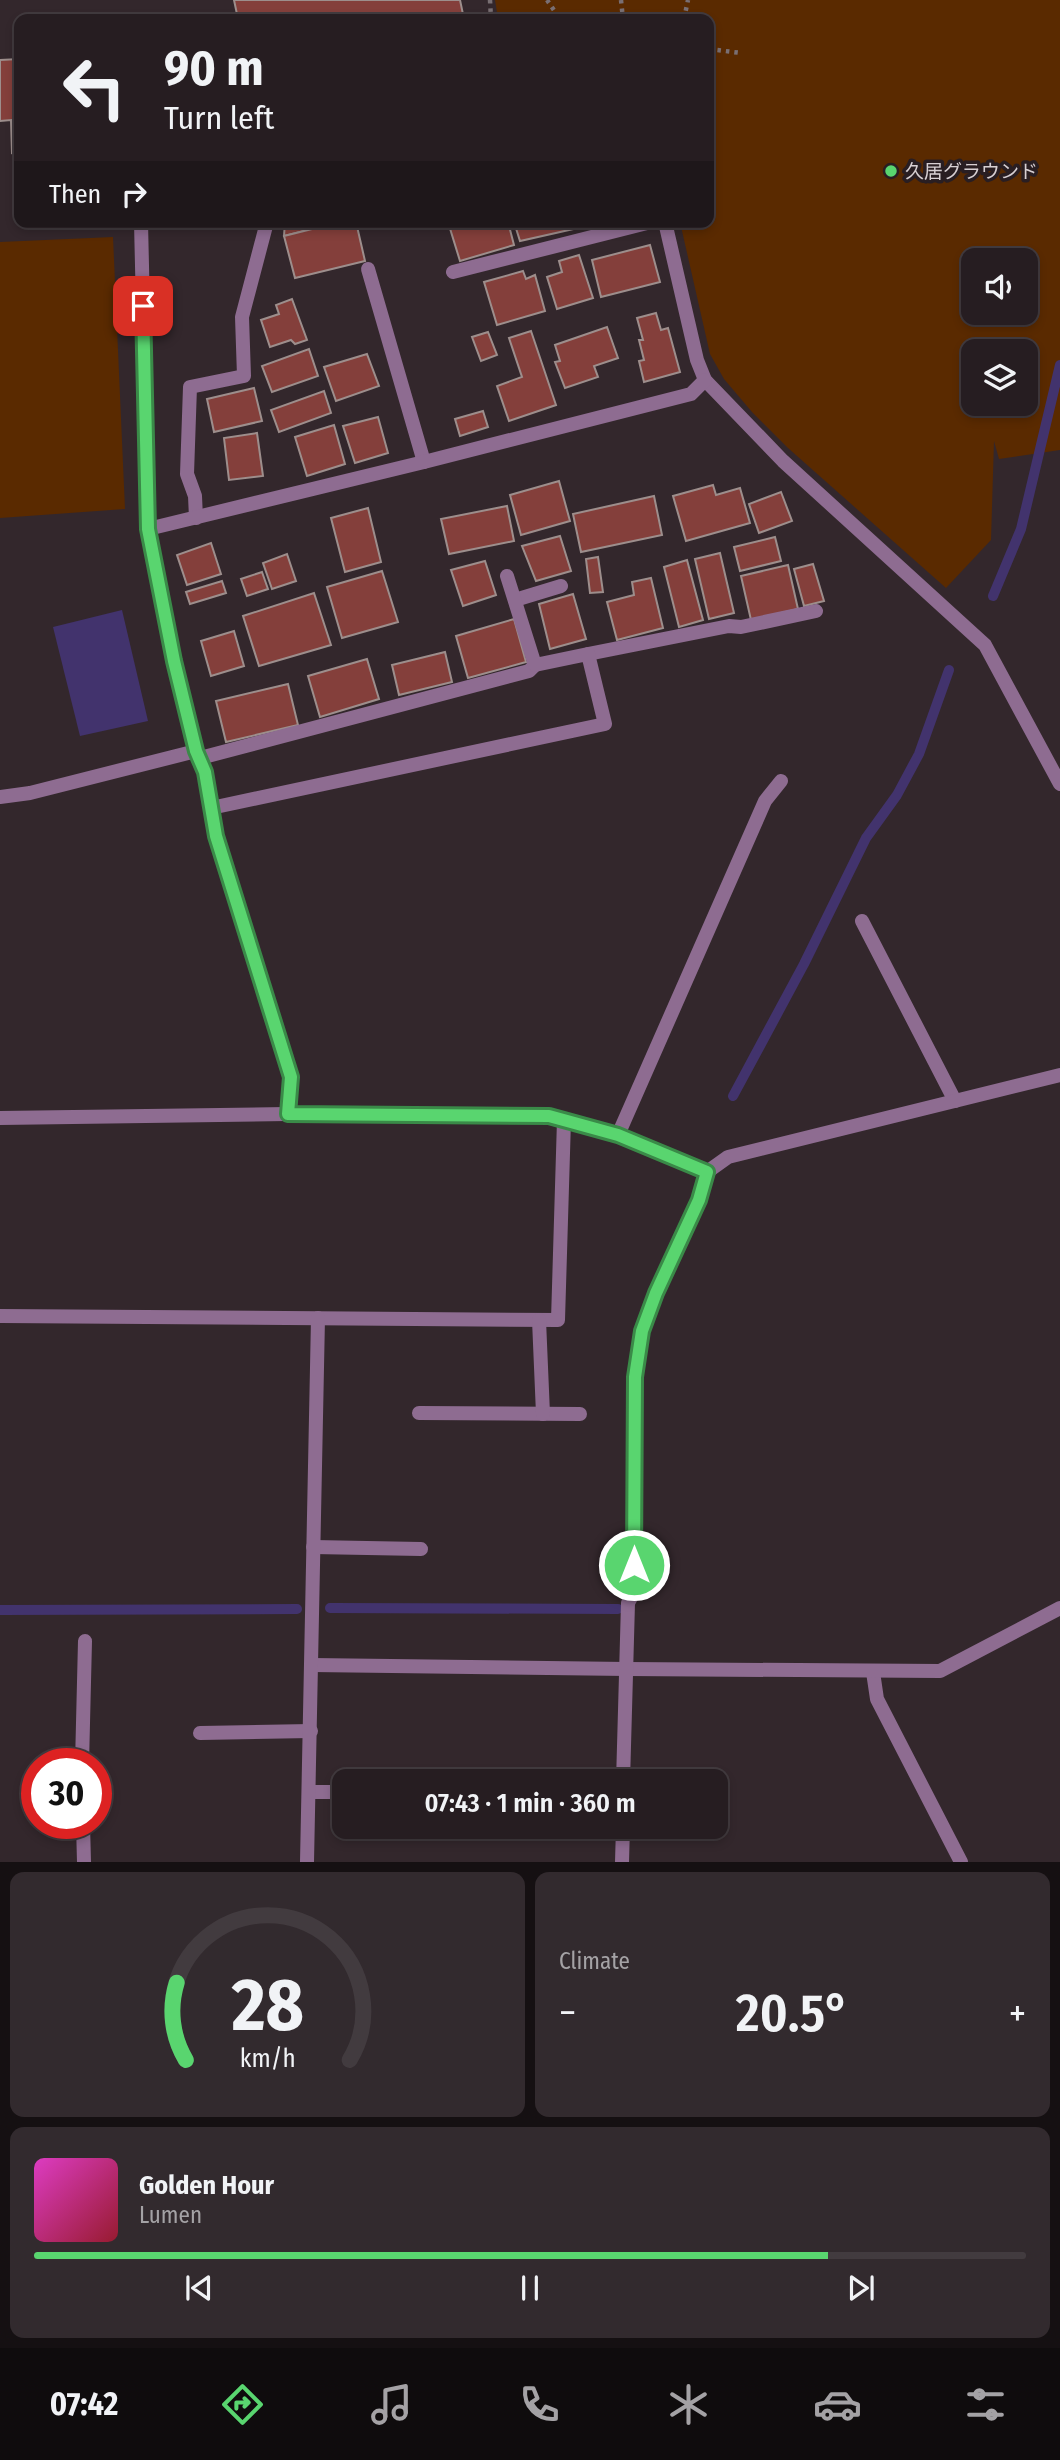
<!DOCTYPE html>
<meta charset="utf-8">
<style>
body{margin:0;font-family:"Fira Sans Condensed","Noto Sans JP",sans-serif;background:#322a2e;color:#f1f3f6;height:100vh;display:flex;flex-direction:column;font-size:26px;white-space:nowrap}
*{box-sizing:border-box;margin:0}
p{font-size:23px;color:#a4a2a5}
.icon{flex:none;width:38px;height:38px;fill:none;stroke:currentColor;stroke-width:2;stroke-linecap:round;stroke-linejoin:round}
.map{position:relative;height:1862px;overflow:hidden}
.panel{display:flex;flex-direction:column;gap:10px;padding:10px;background:#151012;flex:1}
.panel>*{flex:none}
.banner{position:absolute;left:14px;top:14px;width:700px;height:214px;border-radius:14px;box-shadow:0 4px 10px #0003,0 0 0 2px #423b3f;background:#261d21;color:#f1f3f6;overflow:hidden}
.tools{position:absolute;left:961px;top:248px;display:grid;gap:14px}
.tools a{display:grid;place-items:center;width:77px;height:77px;border-radius:14px;background:#261d21;box-shadow:0 4px 10px #0003,0 0 0 2px #423b3f;font-size:35px}
.speed{position:absolute;left:21px;top:1748px;display:flex;gap:14px;font-size:35px;font-weight:700;text-align:center}
.speed>*{display:grid;place-content:center;width:91px;height:91px;border-radius:50%;background:#261d21;box-shadow:0 4px 10px #0003,0 0 0 2px #423b3f;line-height:1}
.speed .limit{border:10px solid #d22;background:#fff;color:#111}
.pin{position:absolute;display:grid;place-items:center;width:60px;height:60px;color:#fff;margin:-30px;border-radius:14px;box-shadow:0 4px 10px #0006}
.me{position:absolute;width:77px;margin:-38px;rotate:0deg;stroke-linejoin:round;filter:drop-shadow(0 0 5px #0008)}
.turn{display:flex;align-items:center;gap:24px;height:147px;padding:0 35px;font-size:32px}
.turn .icon{width:91px;height:91px;stroke-width:2.5}
.turn b{display:block;font-size:49px;line-height:60px}
.then{display:flex;align-items:center;height:66px;padding:0 35px;background:#0003;gap:14px;font-size:26px}
.big{font-size:52px;font-weight:600;line-height:1.1}
.panel .widget{flex:1;display:flex;flex-direction:column;justify-content:center;gap:10px;min-width:0;padding:0 24px;border-radius:14px;background:#322a2e}
.panel .dial{align-items:center;gap:0}
.dial svg{height:182px;overflow:visible;fill:none;stroke:#423b3f;stroke-width:7;stroke-linecap:round;text-anchor:middle}
.dial text{fill:#f1f3f6;stroke:none}
.song{display:flex;align-items:center;gap:21px}
.cover{width:84px;height:84px;border-radius:10px;background:linear-gradient(135deg,hsl(310 70% 55%),hsl(350 70% 35%))}
.played{height:7px;border-radius:4px;background:linear-gradient(90deg,#59d56f 80%,#423b3f 80%)}
.keys{display:flex;justify-content:space-around;direction:ltr}
.heat{display:flex;justify-content:space-between;align-items:center;font-size:38px;direction:ltr}
.panel .tiles{flex:1;display:grid;gap:10px;grid-template-columns:1fr 1fr}
.widget:last-child{grid-column:span 2}
.trip{position:absolute;left:332px;top:1769px;width:396px;height:70px;border-radius:14px;background:#261d21;box-shadow:0 4px 10px #0003,0 0 0 2px #423b3f;font-weight:600;line-height:70px;text-align:center}
.tab-bar{display:flex;height:112px;justify-content:space-around;align-items:center;background:#0f0c0d;color:#a4a2a5}
.tab-bar .icon{width:49px;height:49px}
.tab-bar .active{color:#59d56f}
.tab-bar b{font-size:32px;color:#f1f3f6}
.map>svg:first-child{display:block}
.green{fill:#5a2a00;fill-rule:evenodd}
.water{fill:#42336d}
.lines{fill:none;stroke-linecap:round;stroke-linejoin:round}
.stream{stroke:#42336d;stroke-width:10}
.building{fill:#843f3b;stroke:#9d8e8c;stroke-width:2}
.path{stroke:#796f73;stroke-width:4.5;stroke-dasharray:3.5 5;stroke-linecap:butt}
.service{stroke:#8e6c91;stroke-width:14}
.minor{stroke:#8e6c91;stroke-width:14}
.route-casing{stroke:#3a8a48;stroke-width:18}
.route{stroke:#59d56f;stroke-width:12}
.poi-dot{fill:#59d56f;stroke:#291e22;stroke-width:2.5}
.labels{text-anchor:middle;stroke-width:7;stroke-linejoin:round;paint-order:stroke}
.poi-label{font-size:19px;fill:#d7cfd2;stroke:#291e22;text-anchor:start}
</style>
<div class="map">
<svg width="1060" height="1862" viewBox="0 0 1060 1862">
<rect width="100%" height="100%" fill="#33272c"/>
<g class="green">
<path d="M 495,0 L 1060,0 L 1060,450 L 999,459 L 994,441 L 991,540 L 946,588 L 788,448 L 752,412 L 724,379 L 710,354 L 680,222 L 709,222 L 709,19 L 498,19 ZM 973,261 L 1026,261 L 1026,313 L 973,313 ZM 973,352 L 1026,352 L 1026,404 L 973,404 Z"/>
<polygon points="113,237 125,509 0,518 0,242"/>
</g>
<polygon class="water" points="122,610 148,721 80,736 53,627"/>
<g class="lines">
<g class="stream">
<polyline points="993,596 1021,529 1060,365"/>
<polyline points="733,1096 804,964 866,838 897,795 919,754 949,670"/>
<polyline points="330,1608 618,1609"/>
<polyline points="0,1610 297,1609"/>
</g>
</g>
<g class="building">
<polygon points="234,0 460,0 464,19 238,19"/>
<polygon points="19,59 19,152 12,153 11,120 0,121 0,60"/>
<polygon points="285,222 340,222 284,236"/>
<polygon points="340,222 356,222 365,261 295,278 284,236"/>
<polygon points="448,222 508,222 514,245 460,261"/>
<polygon points="514,222 576,222 578,228 520,241"/>
<polygon points="650,245 660,282 601,297 592,260"/>
<polygon points="579,255 593,298 557,309 547,277 562,272 559,261"/>
<polygon points="523,271 526,279 535,275 545,311 497,325 484,282"/>
<polygon points="292,299 307,340 295,344 291,340 270,347 261,320 279,314 276,305"/>
<polygon points="656,313 661,330 668,328 680,372 644,382 639,361 644,360 639,340 643,340 637,318"/>
<polygon points="607,327 618,358 594,366 598,377 565,388 555,362 560,361 555,345"/>
<polygon points="531,331 556,405 509,421 497,386 522,377 509,338"/>
<polygon points="488,332 497,355 481,361 472,337"/>
<polygon points="309,349 318,376 272,392 262,366"/>
<polygon points="367,354 379,386 336,401 324,367"/>
<polygon points="254,388 262,421 214,432 207,399"/>
<polygon points="324,391 331,413 279,432 271,410"/>
<polygon points="483,411 488,427 460,436 455,419"/>
<polygon points="378,417 388,453 355,463 343,426"/>
<polygon points="334,425 345,464 307,476 295,437"/>
<polygon points="257,433 263,476 229,480 224,438"/>
<polygon points="559,481 570,521 521,535 510,495"/>
<polygon points="713,485 716,495 740,488 750,523 686,541 673,496"/>
<polygon points="781,492 792,521 759,533 749,504"/>
<polygon points="654,496 662,535 581,552 573,514"/>
<polygon points="507,506 514,541 449,554 441,519"/>
<polygon points="368,508 381,562 345,572 331,518"/>
<polygon points="560,536 571,571 536,581 522,546"/>
<polygon points="775,537 781,561 740,571 734,547"/>
<polygon points="211,543 221,574 187,585 177,555"/>
<polygon points="720,553 734,613 709,619 695,559"/>
<polygon points="287,554 296,581 272,589 263,563"/>
<polygon points="598,557 603,592 590,593 586,559"/>
<polygon points="687,560 703,620 679,627 664,567"/>
<polygon points="485,561 496,595 463,606 451,570"/>
<polygon points="813,564 824,601 804,606 794,569"/>
<polygon points="788,565 798,609 751,620 741,576"/>
<polygon points="382,571 398,622 342,638 327,587"/>
<polygon points="262,572 268,589 247,596 241,579"/>
<polygon points="651,578 663,628 617,640 607,602 634,595 632,582"/>
<polygon points="222,581 226,593 190,604 186,592"/>
<polygon points="314,593 331,645 259,666 243,616"/>
<polygon points="573,594 586,639 550,649 539,604"/>
<polygon points="514,619 526,662 468,678 456,636"/>
<polygon points="234,631 244,666 211,676 201,641"/>
<polygon points="445,652 452,682 399,695 392,665"/>
<polygon points="367,659 379,699 320,717 308,676"/>
<polygon points="288,684 298,725 226,742 216,701"/>
</g>
<g class="lines">
<g class="path">
<polyline points="490,0 491,19"/>
<polyline points="547,0 560,19"/>
<polyline points="621,0 623,19"/>
<polyline points="684,19 688,0"/>
<polyline points="709,49 741,53"/>
</g>
<g class="service">
<polyline points="141,222 148,529"/>
<polyline points="200,758 529,671 535,665"/>
<polyline points="419,1413 580,1414"/>
<polyline points="313,1547 421,1549"/>
<polyline points="312,1665 627,1669"/>
<polyline points="873,1672 877,1699 961,1862"/>
<polyline points="200,1733 311,1731"/>
<polyline points="82,1764 85,1641"/>
<polyline points="83,1824 84,1862"/>
</g>
<g class="minor">
<polyline points="665,222 697,360 705,380 783,461 985,645 1060,784"/>
<polyline points="368,269 424,462"/>
<polyline points="453,272 651,222"/>
<polyline points="196,518 195,496 187,474 190,387 244,376 242,317 267,222"/>
<polyline points="515,600 561,586"/>
<polyline points="588,654 729,626 741,627 816,611"/>
<polyline points="0,797 30,793 196,751"/>
<polyline points="211,808 605,724 588,654 535,665 507,576"/>
<polyline points="862,921 955,1101"/>
<polyline points="287,1114 291,1077 216,836 205,772 196,751 174,661 148,529 424,462 691,394 705,380"/>
<polyline points="0,1118 287,1114 549,1116 618,1135 707,1172"/>
<polyline points="618,1135 765,801 781,781"/>
<polyline points="0,1316 558,1320 564,1120"/>
<polyline points="539,1320 543,1414"/>
<polyline points="627,1669 940,1671 1060,1608"/>
<polyline points="623,1782 628,1603 634,1592 635,1377 642,1331 657,1293 700,1200 707,1172 728,1157 1060,1075"/>
<polyline points="309,1792 345,1792"/>
<polyline points="307,1862 318,1318"/>
<polyline points="622,1862 623,1827"/>
</g>
</g>
<g class="lines">
<g class="route-casing">
<polyline id="route" points="143,306 148,529 174,661 196,751 205,772 216,836 291,1077 288,1114 549,1116 618,1135 707,1172 699,1200 656,1293 642,1331 635,1377 634,1565"/>
</g>
<use href="#route" class="route"/>
</g>
<circle class="poi-dot" cx="891" cy="171" r="7"/>
<g class="labels">
<g class="poi-label">
<text x="905" y="178">久居グラウンド</text>
</g>
</g>
</svg>
<div class="tools">
<a><svg class="icon" aria-label="sound" viewBox="0 0 24 24"><path d="M4 9h4l5-4v14l-5-4H4zM17 9q2 3 0 6"/></svg></a>
<a><svg class="icon" aria-label="layers" viewBox="0 0 24 24"><path d="M12 4l9 5-9 5-9-5zM3 14l9 5 9-5"/></svg></a>
</div>
<div class="speed"><div class="limit">30</div></div>
<div class="pin" style="left:143px;top:306px;background:#d93025"><svg class="icon" aria-label="arrive" viewBox="0 0 24 24"><path d="M6 21V4h12l-3 4 3 4H6"/></svg></div>
<svg class="me" style="left:634px;top:1565px" viewBox="-20 -20 40 40"><circle r="17" fill="#59d56f" stroke="#fff" stroke-width="3"/><path d="M0-11L8 9 0 5-8 9z" fill="#fff"/></svg>
<div class="trip">07:43 · 1 min · 360 m</div>
<div class="banner">
<div class="turn"><svg class="icon" aria-label="left" viewBox="0 0 24 24"><path d="M17 20v-9H6M10 6l-5 5 5 5"/></svg><div><b>90 m</b>Turn left</div></div>
<div class="then">Then<svg class="icon" aria-label="right" viewBox="0 0 24 24"><path d="M7 20v-9h11M14 6l5 5-5 5"/></svg></div>
</div>
</div>
<section class="panel">
<div class="tiles">
<div class="widget dial"><svg viewBox="0 0 100 80">
<path d="M14 69A42 42 0 1 1 86 69"/>
<path d="M14 69A42 42 0 0 1 10 35" stroke="#59d56f"/>
<text x="50" y="56" font-size="32" font-weight="700">28</text>
<text x="50" y="72" font-size="11">km/h</text>
</svg></div>
<div class="widget"><p>Climate</p>
<div class="heat"><a>−</a><b class="big">20.5°</b><a>+</a></div>
</div>
<div class="widget">
<div class="song"><i class="cover"></i><div><b>Golden Hour</b><p>Lumen</p></div></div>
<div class="played"></div>
<div class="keys"><svg class="icon" aria-label="previous" viewBox="0 0 24 24"><path d="M18 5L8 12l10 7zM5 5v14"/></svg><svg class="icon" aria-label="pause" viewBox="0 0 24 24"><path d="M8 5v14M16 5v14"/></svg><svg class="icon" aria-label="next" viewBox="0 0 24 24"><path d="M6 5l10 7-10 7zM19 5v14"/></svg></div>
</div>
</div>
</section>
<nav class="tab-bar">
<b>07:42</b>
<svg class="icon active" aria-label="directions" viewBox="0 0 24 24"><path d="M12 3l9 9-9 9-9-9zM9 14v-3h6M13 9l2 2-2 2"/></svg>
<svg class="icon" aria-label="music" viewBox="0 0 24 24"><path d="M9 18V5l10-2v13"/><circle cx="6" cy="18" r="3"/><circle cx="16" cy="16" r="3"/></svg>
<svg class="icon" aria-label="phone" viewBox="0 0 24 24"><path d="M5 4h4l2 5-3 2q2 4 5 5l2-3 5 2v4C11 20 4 13 5 4z"/></svg>
<svg class="icon" aria-label="climate" viewBox="0 0 24 24"><path d="M12 3v18M4 7l16 10M4 17L20 7"/></svg>
<svg class="icon" aria-label="car" viewBox="0 0 24 24"><path d="M5 17H2v-5l4-1 3-4h7l3 4 3 1v5h-3M9 17h6M6 11h13"/><circle cx="7" cy="17" r="2"/><circle cx="17" cy="17" r="2"/></svg>
<svg class="icon" aria-label="filters" viewBox="0 0 24 24"><path d="M4 7h16M4 17h16"/><circle cx="9" cy="7" r="2"/><circle cx="15" cy="17" r="2"/></svg>
</nav>
